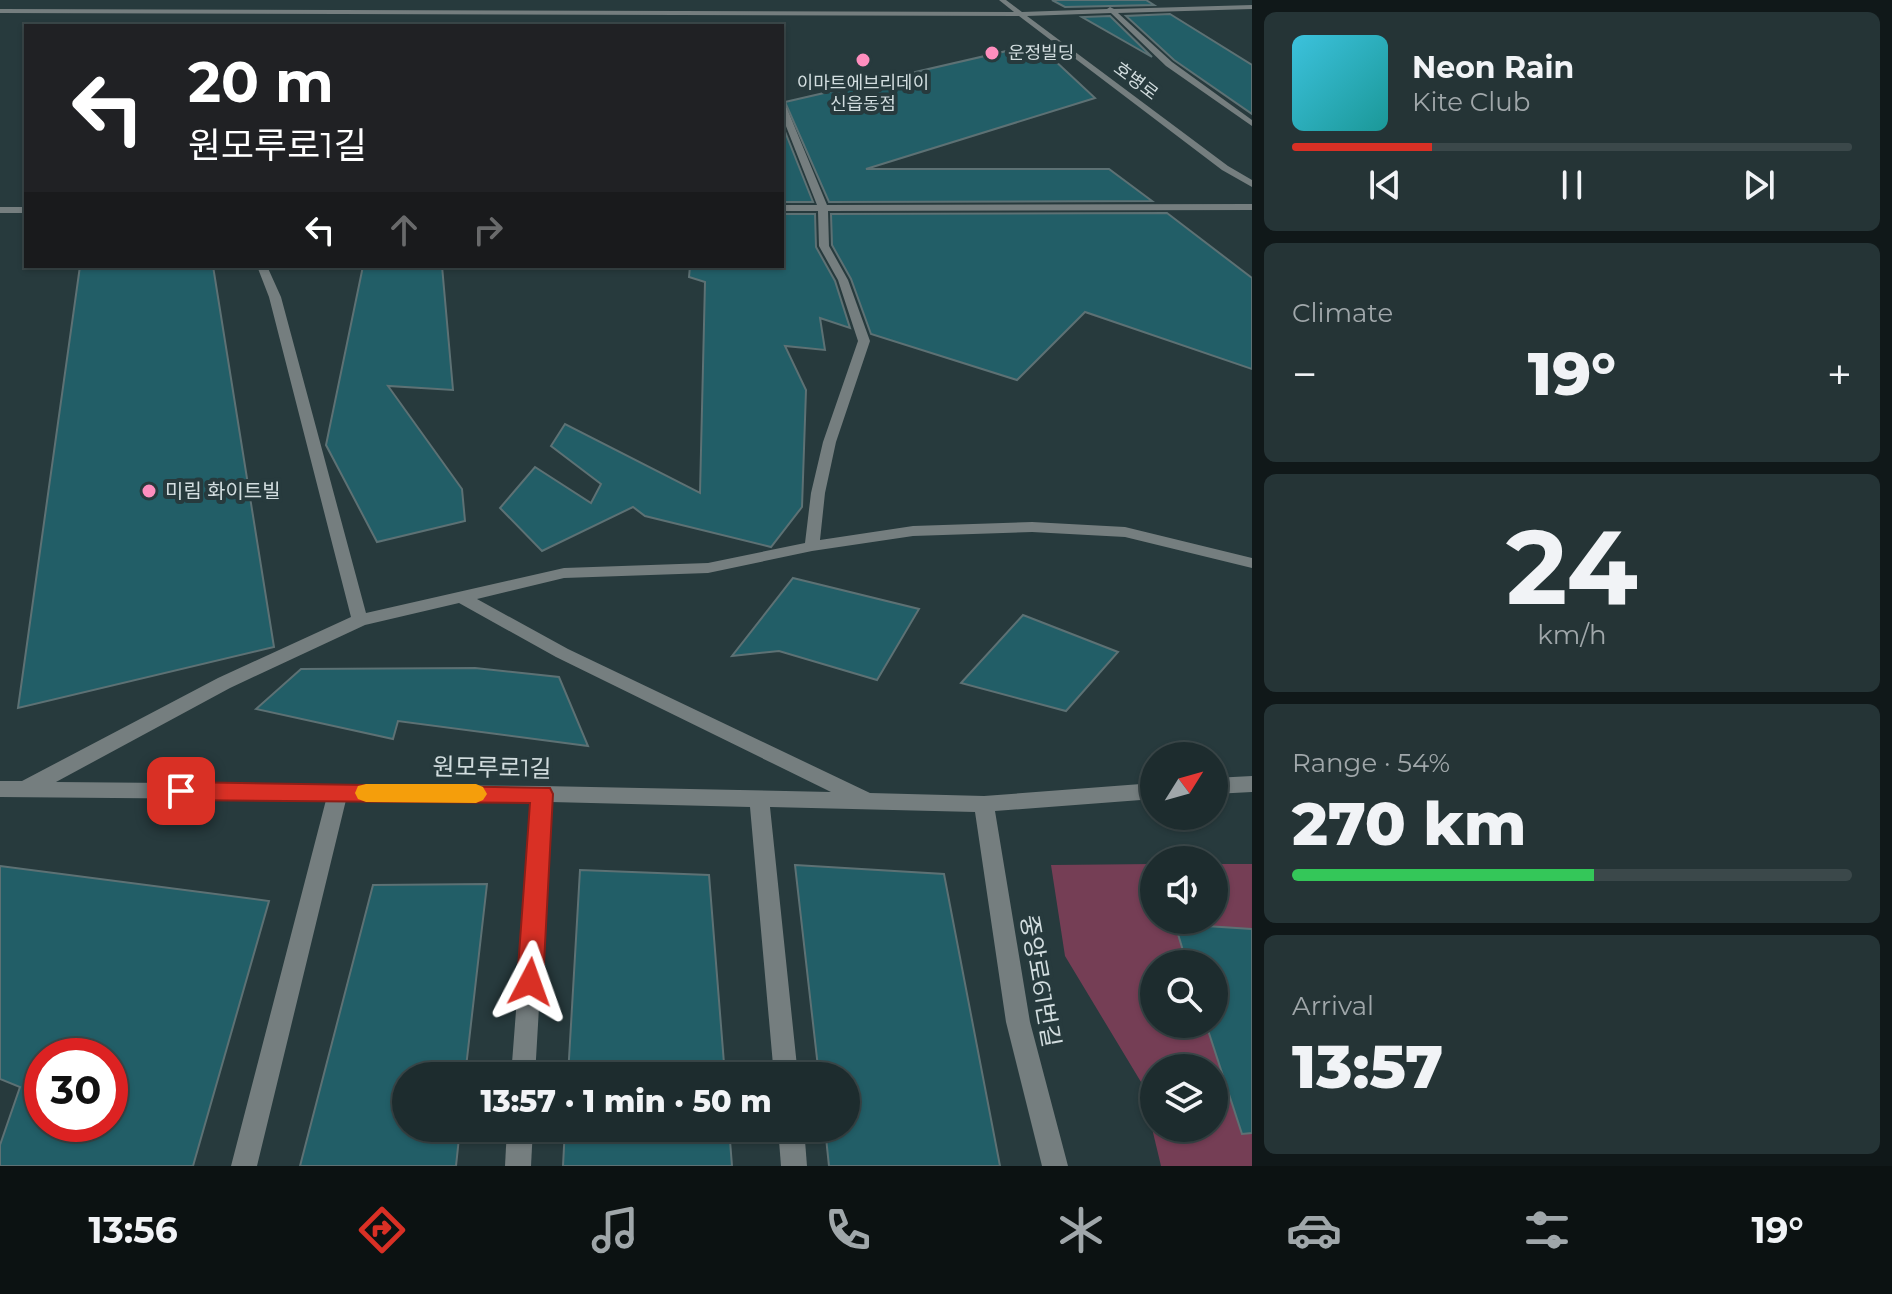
<!DOCTYPE html>
<meta charset="utf-8">
<style>
body{margin:0;font-family:Montserrat,"Noto Sans KR",sans-serif;background:#253436;color:#f1f3f6;height:100vh;display:flex;flex-direction:column;font-size:30px;white-space:nowrap}
*{box-sizing:border-box;margin:0}
p{font-size:26px;color:#a0a7aa}
.icon{flex:none;width:44px;height:44px;fill:none;stroke:currentColor;stroke-width:2;stroke-linecap:round;stroke-linejoin:round}
.map{position:relative;flex:1;overflow:hidden}
.drawer{display:flex;flex-direction:column;gap:12px;padding:12px;background:#101819;width:640px}
.drawer>*{flex:none}
.banner{position:absolute;left:24px;top:24px;width:760px;height:244px;border-radius:0px;box-shadow:0 2px 6px #0004,0 0 0 2px #3b484a;background:#202124;color:#fff;overflow:hidden}
.needle{width:52px;rotate:53deg}
.tools{position:absolute;left:1140px;top:742px;display:grid;gap:16px}
.tools a{display:grid;place-items:center;width:88px;height:88px;border-radius:50%;background:#1d2c2e;box-shadow:0 2px 6px #0004,0 0 0 2px #3b484a;font-size:40px}
.speed{position:absolute;left:24px;top:1038px;display:flex;gap:16px;font-size:40px;font-weight:700;text-align:center}
.speed>*{display:grid;place-content:center;width:104px;height:104px;border-radius:50%;background:#1d2c2e;box-shadow:0 2px 6px #0004,0 0 0 2px #3b484a;line-height:1}
.speed .limit{border:12px solid #d22;background:#fff;color:#111}
.pin{position:absolute;display:grid;place-items:center;width:68px;height:68px;color:#fff;margin:-34px;border-radius:16px;box-shadow:0 4px 12px #0006}
.me{position:absolute;width:88px;margin:-44px;rotate:4deg;stroke-linejoin:round;filter:drop-shadow(0 0 6px #0008)}
.turn{display:flex;align-items:center;gap:28px;height:168px;padding:0 32px;font-size:36px}
.turn .icon{width:104px;height:104px;stroke-width:2.5}
.turn b{display:block;font-size:56px;line-height:68px}
.lanes{display:flex;align-items:center;height:76px;padding:0 32px;background:#0003;justify-content:center;gap:40px;direction:ltr}
.lanes .off{opacity:.35}
.big{font-size:60px;font-weight:800;line-height:1.1}
.drawer .tile{flex:1;display:flex;flex-direction:column;justify-content:center;gap:12px;min-width:0;padding:0 28px;border-radius:12px;background:#253436}
.drawer .dial{align-items:center;gap:0}
.dial b{font-size:104px;line-height:1}
.song{display:flex;align-items:center;gap:24px}
.cover{width:96px;height:96px;border-radius:12px;background:linear-gradient(135deg,hsl(190 70% 55%),hsl(180 70% 35%))}
.played{height:8px;border-radius:4px;background:linear-gradient(90deg,#d93025 25%,#3b484a 25%)}
.keys{display:flex;justify-content:space-around;direction:ltr}
.heat{display:flex;justify-content:space-between;align-items:center;font-size:44px;direction:ltr}
.charge{height:12px;border-radius:6px;background:linear-gradient(90deg,#34c759 54%,#3b484a 0)}
.trip{position:absolute;left:392px;top:1062px;width:468px;height:80px;border-radius:40px;background:#1d2c2e;box-shadow:0 2px 6px #0004,0 0 0 2px #3b484a;font-weight:800;line-height:80px;text-align:center}
.menu{display:flex;height:128px;justify-content:space-around;align-items:center;background:#0c1212;color:#a0a7aa}
.menu .icon{width:56px;height:56px}
.menu .current{color:#d93025}
.menu b{font-size:36px;color:#f1f3f6}
main{display:flex;flex:1;min-height:0}
.map>svg:first-child{display:block}
.green{fill:#753e55;fill-rule:evenodd}
.building{fill:#225e67;stroke:#5d7174;stroke-width:2;fill-rule:evenodd}
.lines{fill:none;stroke-linecap:round;stroke-linejoin:round}
.street{fill:#757e7f;fill-rule:evenodd}
.route{fill:#d93025;stroke:#8d1f18;stroke-width:2}
.slow{fill:#f59e0b}
.poi-dot{fill:#fe8ebe;stroke:#273a3d;stroke-width:3}
.labels{text-anchor:middle;stroke-width:8;stroke-linejoin:round;paint-order:stroke}
.far-poi-label{font-size:18px;fill:#d2dddf;stroke:#273a3d;text-anchor:start}
.far-street-label{font-size:18px;fill:#d2dddf;stroke:#273a3d}
.poi-label{font-size:20px;fill:#d2dddf;stroke:#273a3d;text-anchor:start}
.near-street-label{font-size:24px;fill:#d2dddf;stroke:#273a3d}
</style>
<main>
<div class="map">
<svg width="1252" height="1166" viewBox="0 0 1252 1166">
<rect width="100%" height="100%" fill="#273a3d"/>
<path class="green" d="M 1154,864 L 1154,920 L 1214,920 L 1214,864 L 1252,864 L 1252,1166 L 1161,1166 L 1141,1082 L 1065,956 L 1051,865 ZM 1154,964 L 1214,964 L 1214,1024 L 1154,1024 ZM 1154,1068 L 1214,1068 L 1214,1128 L 1154,1128 Z"/>
<g class="building">
<polygon points="1052,0 1146,0 1154,5 1065,7"/>
<polygon points="1170,14 1252,65 1252,114 1174,60 1126,16"/>
<polygon points="1110,16 1152,57 1082,17"/>
<polygon points="1037,44 1095,98 866,169 1109,169 1152,201 829,202 785,102"/>
<polygon points="782,124 813,202 782,202"/>
<polygon points="1167,213 1252,278 1252,369 1085,312 1017,380 871,334 851,279 832,245 831,214"/>
<polygon points="782,214 815,214 816,247 835,281 850,328 820,318 825,350 785,346 806,390 802,507 771,547 645,516 633,507 542,551 500,508 535,467 591,503 601,484 551,446 565,424 700,493 705,282 689,277 690,266 782,266"/>
<polygon points="80,266 213,266 274,647 18,708"/>
<polygon points="363,266 442,266 453,390 388,386 462,489 465,521 377,542 326,445"/>
<polygon points="793,578 919,609 877,680 779,651 732,656"/>
<polygon points="1023,615 1118,652 1066,711 961,683"/>
<polygon points="475,668 559,677 588,746 398,721 393,739 256,709 301,669"/>
<polygon points="795,865 944,874 1000,1166 829,1166 825,1128 846,1128 846,1076 819,1076"/>
<path d="M 0,866 L 269,901 L 193,1166 L 0,1166 L 0,1145 L 20,1087 L 0,1079 ZM 42,1056 L 110,1056 L 110,1124 L 42,1124 Z"/>
<polygon points="580,870 709,875 725,1076 568,1076"/>
<polygon points="487,884 465,1076 406,1076 406,1128 460,1128 456,1166 300,1166 373,885"/>
<polygon points="1175,924 1252,929 1252,1133 1242,1134 1206,1024 1214,1024 1214,964 1187,964"/>
<polygon points="565,1128 729,1128 732,1166 563,1166"/>
</g>
<g class="lines">
<g class="street">
<polygon points="999,0 1006,0 1022,12 1107,9 1110,7 1114,9 1252,5 1252,9 1118,13 1172,62 1252,120 1252,126 1166,66 1111,13 1027,16 1228,166 1252,180 1252,187 1222,170 1019,16 0,13 0,9 1014,12"/>
<path d="M 782,104 L 786,106 L 827,205 L 1252,204 L 1252,210 L 828,211 L 829,246 L 848,280 L 870,341 L 836,442 L 825,493 L 820,540 L 913,526 L 1032,522 L 1125,527 L 1252,558 L 1252,568 L 1125,537 L 1032,532 L 913,536 L 812,551 L 708,573 L 564,578 L 477,599 L 568,649 L 870,793 L 984,796 L 1154,783 L 1154,799 L 995,811 L 1030,1022 L 1068,1166 L 1042,1166 L 1006,1022 L 975,812 L 770,807 L 798,1076 L 774,1076 L 750,807 L 551,802 L 535,1076 L 511,1076 L 532,802 L 346,800 L 257,1166 L 231,1166 L 326,800 L 0,797 L 0,781 L 22,781 L 218,678 L 351,617 L 269,297 L 257,266 L 267,266 L 281,297 L 366,613 L 564,568 L 708,563 L 805,543 L 811,493 L 823,442 L 858,341 L 838,280 L 819,246 L 818,211 L 782,211 L 782,205 L 817,205 L 782,116 ZM 459,603 L 556,657 L 831,792 L 542,786 L 56,782 L 230,688 L 365,625 Z"/>
<rect x="0" y="207" width="26" height="6"/>
<polygon points="1252,776 1252,792 1214,794 1214,778"/>
<polygon points="507,1128 533,1128 531,1166 505,1166"/>
<polygon points="778,1128 804,1128 807,1166 781,1166"/>
</g>
</g>
<polygon class="route" points="181,782 550,788 553,794 543,982 539,991 530,994 520,991 517,982 530,803 181,800 174,797 170,791 174,784"/>
<polygon class="slow" points="366,784 476,784 483,787 487,794 483,800 476,803 366,802 358,799 355,793 358,786"/>
<g class="poi-dot">
<circle cx="992" cy="53" r="8"/>
<circle cx="863" cy="60" r="8"/>
<circle cx="149" cy="491" r="8"/>
</g>
<g class="labels">
<g class="far-poi-label">
<text x="1008" y="59">운정빌딩</text>
<text x="863" y="89" text-anchor="middle">이마트에브리데이<tspan x="863" dy="21">신읍동점</tspan></text>
</g>
<g class="far-street-label">
<text transform="translate(1136 81) rotate(37)" y="6">호병로</text>
</g>
<g class="poi-label">
<text x="165" y="498">미림 화이트빌</text>
</g>
<g class="near-street-label">
<text transform="translate(492 768) rotate(1)" y="8">원모루로1길</text>
<text transform="translate(1040 981) rotate(80)" y="8">중앙로61번길</text>
</g>
</g>
</svg>
<div class="tools">
<a><svg class="needle" viewBox="-14 -14 28 28"><path d="M0-13l5 13h-10z" fill="#e53935"/><path d="M0 13l5-13h-10z" fill="#a0a7aa"/></svg></a>
<a><svg class="icon" aria-label="sound" viewBox="0 0 24 24"><path d="M4 9h4l5-4v14l-5-4H4zM17 9q2 3 0 6"/></svg></a>
<a><svg class="icon" aria-label="search" viewBox="0 0 24 24"><circle cx="10" cy="10" r="6"/><path d="M15 15l6 6"/></svg></a>
<a><svg class="icon" aria-label="layers" viewBox="0 0 24 24"><path d="M12 4l9 5-9 5-9-5zM3 14l9 5 9-5"/></svg></a>
</div>
<div class="speed"><div class="limit">30</div></div>
<div class="pin" style="left:181px;top:791px;background:#d93025"><svg class="icon" aria-label="arrive" viewBox="0 0 24 24"><path d="M6 21V4h12l-3 4 3 4H6"/></svg></div>
<svg class="me" style="left:530px;top:982px" viewBox="-20 -20 40 40"><path d="M0-17L14 15 0 8-14 15z" fill="#d93025" stroke="#fff" stroke-width="4"/></svg>
<div class="trip">13:57 · 1 min · 50 m</div>
<div class="banner">
<div class="turn"><svg class="icon" aria-label="left" viewBox="0 0 24 24"><path d="M17 20v-9H6M10 6l-5 5 5 5"/></svg><div><b>20 m</b>원모루로1길</div></div>
<div class="lanes"><svg class="icon" aria-label="left" viewBox="0 0 24 24"><path d="M17 20v-9H6M10 6l-5 5 5 5"/></svg><svg class="icon off" aria-label="ahead" viewBox="0 0 24 24"><path d="M12 20V5M6 11l6-6 6 6"/></svg><svg class="icon off" aria-label="right" viewBox="0 0 24 24"><path d="M7 20v-9h11M14 6l5 5-5 5"/></svg></div>
</div>
</div>
<section class="drawer">
<div class="tile">
<div class="song"><i class="cover"></i><div><b>Neon Rain</b><p>Kite Club</p></div></div>
<div class="played"></div>
<div class="keys"><svg class="icon" aria-label="previous" viewBox="0 0 24 24"><path d="M18 5L8 12l10 7zM5 5v14"/></svg><svg class="icon" aria-label="pause" viewBox="0 0 24 24"><path d="M8 5v14M16 5v14"/></svg><svg class="icon" aria-label="next" viewBox="0 0 24 24"><path d="M6 5l10 7-10 7zM19 5v14"/></svg></div>
</div>
<div class="tile"><p>Climate</p>
<div class="heat"><a>−</a><b class="big">19°</b><a>+</a></div>
</div>
<div class="tile dial"><b>24</b><p>km/h</p></div>
<div class="tile"><p>Range · 54%</p><b class="big">270 km</b><div class="charge"></div></div>
<div class="tile"><p>Arrival</p><b class="big">13:57</b></div>
</section>
</main>
<nav class="menu">
<b>13:56</b>
<svg class="icon current" aria-label="directions" viewBox="0 0 24 24"><path d="M12 3l9 9-9 9-9-9zM9 14v-3h6M13 9l2 2-2 2"/></svg>
<svg class="icon" aria-label="music" viewBox="0 0 24 24"><path d="M9 18V5l10-2v13"/><circle cx="6" cy="18" r="3"/><circle cx="16" cy="16" r="3"/></svg>
<svg class="icon" aria-label="phone" viewBox="0 0 24 24"><path d="M5 4h4l2 5-3 2q2 4 5 5l2-3 5 2v4C11 20 4 13 5 4z"/></svg>
<svg class="icon" aria-label="climate" viewBox="0 0 24 24"><path d="M12 3v18M4 7l16 10M4 17L20 7"/></svg>
<svg class="icon" aria-label="car" viewBox="0 0 24 24"><path d="M5 17H2v-5l4-1 3-4h7l3 4 3 1v5h-3M9 17h6M6 11h13"/><circle cx="7" cy="17" r="2"/><circle cx="17" cy="17" r="2"/></svg>
<svg class="icon" aria-label="filters" viewBox="0 0 24 24"><path d="M4 7h16M4 17h16"/><circle cx="9" cy="7" r="2"/><circle cx="15" cy="17" r="2"/></svg>
<b>19°</b>
</nav>
